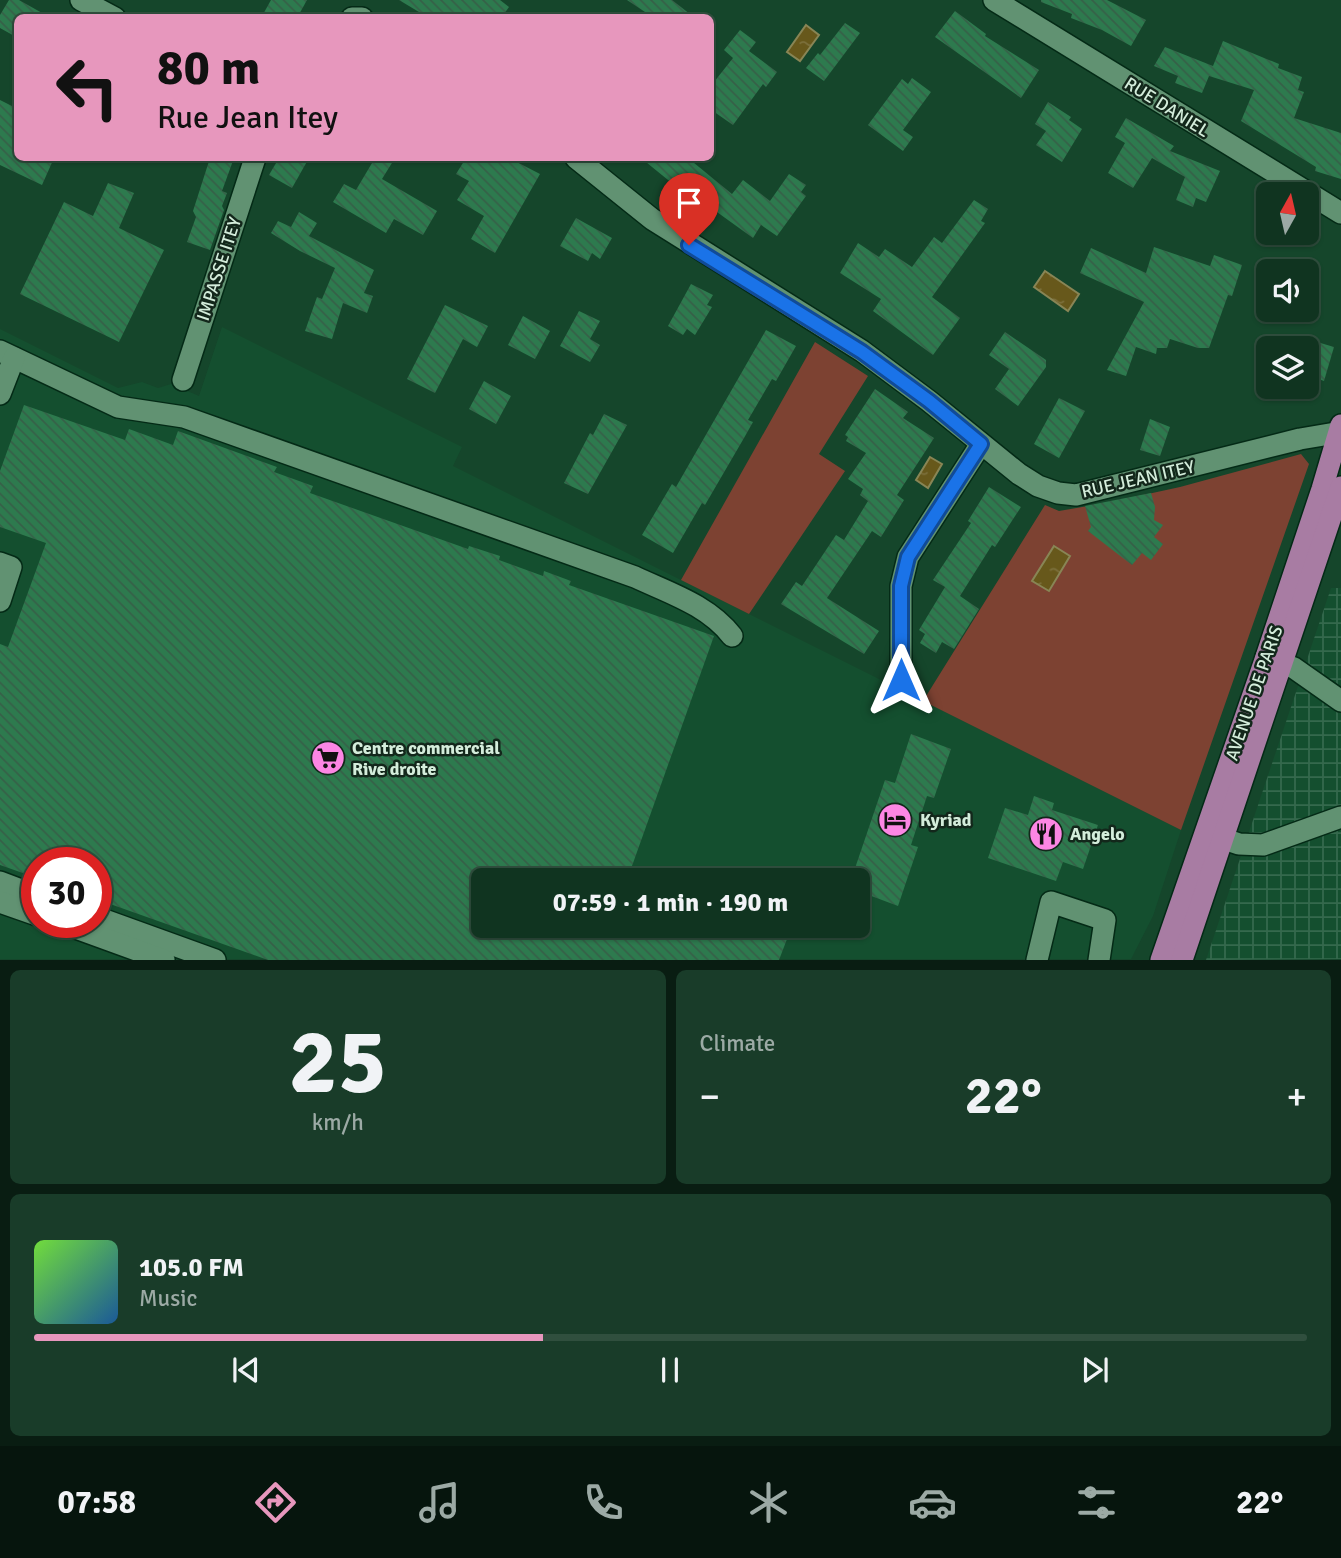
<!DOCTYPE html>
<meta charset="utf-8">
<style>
body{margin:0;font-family:Signika,sans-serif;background:#193c29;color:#f1f3f6;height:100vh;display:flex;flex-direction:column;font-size:26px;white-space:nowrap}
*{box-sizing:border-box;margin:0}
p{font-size:23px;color:#9caaa5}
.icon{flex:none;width:38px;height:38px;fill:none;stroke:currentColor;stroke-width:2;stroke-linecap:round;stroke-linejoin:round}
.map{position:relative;height:960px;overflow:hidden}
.drawer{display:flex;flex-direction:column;gap:10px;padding:10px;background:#091d12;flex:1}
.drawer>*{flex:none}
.guide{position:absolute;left:14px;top:14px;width:700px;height:147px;border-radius:10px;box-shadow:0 2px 5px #0004,0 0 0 2px #304f3e;background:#e797bd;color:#111;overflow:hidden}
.needle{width:46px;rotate:8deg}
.buttons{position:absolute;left:1256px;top:182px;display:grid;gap:14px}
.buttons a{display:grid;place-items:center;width:63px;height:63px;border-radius:10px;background:#103420;box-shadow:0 2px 5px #0004,0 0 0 2px #304f3e;font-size:35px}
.speed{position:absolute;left:21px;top:847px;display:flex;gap:14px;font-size:35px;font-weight:700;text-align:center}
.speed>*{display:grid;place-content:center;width:91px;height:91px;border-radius:50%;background:#103420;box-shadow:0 2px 5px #0004,0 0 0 2px #304f3e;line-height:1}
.speed .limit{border:10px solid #d22;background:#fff;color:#111}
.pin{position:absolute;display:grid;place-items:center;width:60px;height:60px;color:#fff;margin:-72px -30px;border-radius:50% 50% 50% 0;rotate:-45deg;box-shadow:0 0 7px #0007}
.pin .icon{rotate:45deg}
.me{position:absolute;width:77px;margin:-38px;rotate:0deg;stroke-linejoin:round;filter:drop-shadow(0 0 5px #0008)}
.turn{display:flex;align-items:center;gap:24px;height:147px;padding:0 28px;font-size:32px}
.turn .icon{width:91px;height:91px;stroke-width:2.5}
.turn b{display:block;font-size:49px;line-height:60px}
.big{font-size:52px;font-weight:700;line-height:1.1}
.drawer .widget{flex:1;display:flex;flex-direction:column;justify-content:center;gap:10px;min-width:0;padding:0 24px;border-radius:10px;background:#193c29}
.drawer .dial{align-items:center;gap:0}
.dial b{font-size:91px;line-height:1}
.song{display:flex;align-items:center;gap:21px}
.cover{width:84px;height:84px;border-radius:10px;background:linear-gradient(135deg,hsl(100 70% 55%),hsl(210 70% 35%))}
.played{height:7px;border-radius:4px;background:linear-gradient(90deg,#e797bd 40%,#304f3e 40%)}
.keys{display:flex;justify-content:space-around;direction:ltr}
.heat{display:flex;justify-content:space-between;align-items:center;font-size:38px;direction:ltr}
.drawer .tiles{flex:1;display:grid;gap:10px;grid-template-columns:1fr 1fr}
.widget:last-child{grid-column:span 2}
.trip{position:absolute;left:471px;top:868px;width:399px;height:70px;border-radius:10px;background:#103420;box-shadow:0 2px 5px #0004,0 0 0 2px #304f3e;font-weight:700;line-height:70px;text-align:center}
.dock{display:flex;height:112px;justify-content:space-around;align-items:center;background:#06150d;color:#9caaa5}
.dock .icon{width:49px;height:49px}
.dock .selected{color:#e797bd}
.dock b{font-size:32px;color:#f1f3f6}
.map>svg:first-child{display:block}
.built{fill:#144f2f;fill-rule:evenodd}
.industrial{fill:url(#industrial-grid)}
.green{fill:#7d4232}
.water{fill:url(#water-ripples);stroke:#888555;stroke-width:2}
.building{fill:url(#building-back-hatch)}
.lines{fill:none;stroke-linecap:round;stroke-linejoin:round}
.minor-casing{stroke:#042a16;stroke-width:24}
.major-casing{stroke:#042a16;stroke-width:24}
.minor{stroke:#619272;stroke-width:21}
.major{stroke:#a87ca3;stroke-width:21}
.route-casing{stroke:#114b97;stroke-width:18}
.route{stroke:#1a73e8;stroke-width:12}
.labels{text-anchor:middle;stroke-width:5;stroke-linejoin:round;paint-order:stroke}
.street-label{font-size:18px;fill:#d4eddb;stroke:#13271b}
.poi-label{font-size:18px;font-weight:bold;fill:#d4eddb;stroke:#13271b;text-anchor:start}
</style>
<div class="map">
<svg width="1341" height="960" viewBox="0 0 1341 960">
<defs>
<pattern id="industrial-grid" width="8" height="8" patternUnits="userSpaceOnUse" patternTransform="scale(1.75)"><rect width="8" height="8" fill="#144f2f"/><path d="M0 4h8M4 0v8" fill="none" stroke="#35694d"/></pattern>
<pattern id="water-ripples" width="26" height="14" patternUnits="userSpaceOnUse" patternTransform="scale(1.75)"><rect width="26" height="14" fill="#67581b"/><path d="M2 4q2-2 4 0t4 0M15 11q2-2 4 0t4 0" fill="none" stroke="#7c703c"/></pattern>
<pattern id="building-back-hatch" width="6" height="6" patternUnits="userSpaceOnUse" patternTransform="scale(1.75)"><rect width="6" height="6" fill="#2d7a4e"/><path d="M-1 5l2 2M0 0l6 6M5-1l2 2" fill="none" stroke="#366048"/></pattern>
</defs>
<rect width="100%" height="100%" fill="#15462b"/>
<path class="built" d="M 222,327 L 462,447 L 453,466 L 1181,830 L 1153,916 L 1131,959 L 0,959 L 0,329 L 118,388 L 142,382 L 158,388 L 171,384 L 199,396 ZM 37,863 L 96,863 L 96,922 L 37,922 ZM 483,880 L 858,880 L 858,926 L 483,926 Z"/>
<polygon class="industrial" points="1331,588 1341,588 1341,959 1206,960"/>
<g class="green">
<polygon points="815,342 868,376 819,454 845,471 749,614 681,580"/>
<polygon points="1301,454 1309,464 1181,830 923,701 1045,505 1059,511 1111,502 1180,487"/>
</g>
<g class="water">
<polygon points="806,25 819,35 800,61 787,52"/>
<polygon points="1045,271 1079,294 1068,311 1034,287"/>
<polygon points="930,457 942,464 928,488 916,480"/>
<polygon points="1054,546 1070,556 1049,591 1032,581"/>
</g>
<g class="building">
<polygon points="9,0 19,0 51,18 18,18 18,38 0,28 0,15"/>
<polygon points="271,0 307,0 297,18 261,18"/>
<polygon points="399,0 500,0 509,7 501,18 429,18"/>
<polygon points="627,0 672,0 695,18 654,18"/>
<polygon points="1041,0 1107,0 1146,20 1131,46 1102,30 1071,18 1072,14 1041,2"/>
<polygon points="955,11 986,34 985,36 1039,70 1021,98 935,37"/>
<polygon points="845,23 860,33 824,81 806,68 818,53 820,55"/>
<polygon points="740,30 756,42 749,51 777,72 766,87 763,84 733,125 710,109 710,87 733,58 724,50"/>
<polygon points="1223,41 1279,64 1278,68 1302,77 1298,90 1304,92 1294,118 1341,133 1341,179 1315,171 1316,167 1241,121 1254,90 1209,76 1202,93 1175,83 1178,76 1154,66 1165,47 1213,66"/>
<polygon points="912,78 931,92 903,130 913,137 903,151 868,125 902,79 908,84"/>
<polygon points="0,100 18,109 18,158 54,158 42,185 0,165"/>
<polygon points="1048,102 1071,117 1069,120 1082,129 1062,162 1036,145 1046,131 1035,124"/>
<polygon points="1126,118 1174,146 1170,151 1220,171 1206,202 1196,198 1193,207 1176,200 1185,177 1152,158 1133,188 1108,173 1125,143 1115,137"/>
<polygon points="210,158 234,158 222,191 227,193 222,206 224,210 210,250 187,242 196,217 193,211"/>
<polygon points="279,158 309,158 292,188 269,175"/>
<polygon points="375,158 395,158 382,179 437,211 423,235 394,219 386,233 333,202 344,184 356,190"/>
<polygon points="466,158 509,158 540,174 495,253 471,239 484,216 457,200 469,181 456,174"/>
<polygon points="641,158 688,158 732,194 743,180 770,201 789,174 806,185 801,192 806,196 777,236 761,225 753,238 703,202 700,206"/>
<polygon points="108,183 134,193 119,228 164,250 119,342 20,294 64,202 93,216"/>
<polygon points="974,200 988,209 981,221 985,223 932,297 960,318 933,355 873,311 881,299 840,273 858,243 879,257 885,249 912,267 934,237 942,243"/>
<polygon points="299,212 317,223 309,236 374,270 364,293 373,296 367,313 343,303 332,339 305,331 317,297 322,299 335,268 300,251 271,233 278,221 291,227"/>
<polygon points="576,218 612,238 600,259 592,253 588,261 560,246"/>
<polygon points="1154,247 1210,266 1214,255 1242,265 1232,296 1228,295 1209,348 1198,348 1170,339 1167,348 1157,348 1156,354 1136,347 1126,376 1107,370 1144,302 1080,273 1091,248 1146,273"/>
<polygon points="691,284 713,295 707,305 712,307 695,335 687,329 683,335 668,326"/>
<polygon points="445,305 488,326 477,347 463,339 435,393 407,379"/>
<polygon points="579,311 600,321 590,339 600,345 590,362 560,346"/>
<polygon points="523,316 550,331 535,359 508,345"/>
<polygon points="766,330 796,346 776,381 772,379 748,420 753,422 744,438 705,505 702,503 673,553 642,535 672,484 676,487"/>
<polygon points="1005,332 1046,360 1046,367 1018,406 995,389 1009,369 989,355"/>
<polygon points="1307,339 1334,347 1324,381 1307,375"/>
<polygon points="484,381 511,396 496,424 469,409"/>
<polygon points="875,389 908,412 903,418 934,438 897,495 904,500 881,537 872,531 827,598 879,631 864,654 781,604 796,582 802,586 836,535 844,540 868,501 860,495 863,489 848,479 866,453 846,441 848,437 845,435"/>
<polygon points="1059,398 1085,411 1059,458 1034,444"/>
<polygon points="24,405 125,440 129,429 173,445 178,431 277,467 274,472 313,486 310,493 468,549 469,546 500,556 499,560 543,576 544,571 571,581 569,585 714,636 627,880 483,880 483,926 792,926 779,960 268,960 96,899 96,863 37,863 37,878 0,865 0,644 8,647 46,543 0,527 0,471"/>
<polygon points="604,414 627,425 588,494 564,483 590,433 593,435"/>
<polygon points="1150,419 1170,427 1160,456 1140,450"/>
<polygon points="989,487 1021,507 995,547 992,545 960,596 979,609 954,649 942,642 936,653 920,643 925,634 919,630 945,587 933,580 971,523 968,521"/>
<polygon points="1151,493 1155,507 1154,520 1163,525 1154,537 1163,544 1151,560 1142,553 1132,565 1088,531 1091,527 1085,506"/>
<polygon points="911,734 951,749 934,798 927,796 911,845 918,847 898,906 858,891 858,880 851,880 885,780 895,783"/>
<polygon points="1034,796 1054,803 1052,810 1098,825 1083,869 1063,862 1056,881 988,858 1005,808 1028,815"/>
</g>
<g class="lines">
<g class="minor-casing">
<g id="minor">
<polyline points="81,0 115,18"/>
<polyline points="994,0 1341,213"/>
<polyline points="352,18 362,18"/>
<polyline points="576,158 652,219 862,351 929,401 1019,474 1038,486 1058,493 1076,495 1300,439 1341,432"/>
<path d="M 0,351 L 118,407 L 184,417 L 635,577 C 669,593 708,605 732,636"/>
<polyline points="183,380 255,158"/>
<polyline points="0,394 14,358"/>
<polyline points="0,563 11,567 0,601"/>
<polyline points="1266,657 1294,668 1341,701"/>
<polyline points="901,680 901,586 908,557 981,444"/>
<polyline points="1206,833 1239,844 1263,845 1341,817"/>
<polyline points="0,882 37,896"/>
<polyline points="0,902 37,915"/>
<polyline points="96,917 215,960"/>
<polyline points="59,922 164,960"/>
<polyline points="1037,960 1051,902 1105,920 1099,960"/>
</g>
</g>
<g class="major-casing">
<g id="major">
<polyline points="1161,960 1266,657 1322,489 1341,425"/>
<polyline points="1182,960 1341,487"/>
</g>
</g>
<use href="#minor" class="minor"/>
<use href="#major" class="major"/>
</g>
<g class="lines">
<g class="route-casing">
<polyline id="route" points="689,245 862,352 929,401 981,444 908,557 901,586 901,680"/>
</g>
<use href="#route" class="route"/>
</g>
<defs>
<g id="supermarket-disc" transform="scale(1.75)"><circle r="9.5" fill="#fc86e4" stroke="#13271b"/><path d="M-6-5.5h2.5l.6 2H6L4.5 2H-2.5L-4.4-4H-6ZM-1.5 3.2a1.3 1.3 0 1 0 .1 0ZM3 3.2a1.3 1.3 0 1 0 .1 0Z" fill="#111"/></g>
<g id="hotel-disc" transform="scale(1.75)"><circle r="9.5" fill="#fc86e4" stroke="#13271b"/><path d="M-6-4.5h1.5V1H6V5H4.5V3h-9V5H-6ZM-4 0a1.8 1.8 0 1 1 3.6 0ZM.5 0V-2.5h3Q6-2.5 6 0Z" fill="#111"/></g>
<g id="restaurant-disc" transform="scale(1.75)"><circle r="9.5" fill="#fc86e4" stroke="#13271b"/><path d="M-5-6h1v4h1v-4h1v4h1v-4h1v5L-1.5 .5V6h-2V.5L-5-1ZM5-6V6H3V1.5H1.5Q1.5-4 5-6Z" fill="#111"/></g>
</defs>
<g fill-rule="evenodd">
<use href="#supermarket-disc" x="328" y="758"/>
<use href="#hotel-disc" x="895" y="820"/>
<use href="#restaurant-disc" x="1046" y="834"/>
</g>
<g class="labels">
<g class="street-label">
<text transform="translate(1167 107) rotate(32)" y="6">RUE DANIEL</text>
<text transform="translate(219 269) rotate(-72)" y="6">IMPASSE ITEY</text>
<text transform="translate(1138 479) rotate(-13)" y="6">RUE JEAN ITEY</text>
<text transform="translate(1254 693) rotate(-71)" y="6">AVENUE DE PARIS</text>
</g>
<g class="poi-label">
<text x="352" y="754">Centre commercial<tspan x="352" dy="21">Rive droite</tspan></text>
<text x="920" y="826">Kyriad</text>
<text x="1070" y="840">Angelo</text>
</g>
</g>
</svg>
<div class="buttons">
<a><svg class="needle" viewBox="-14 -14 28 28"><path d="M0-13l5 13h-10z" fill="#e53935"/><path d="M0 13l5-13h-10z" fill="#9caaa5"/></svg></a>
<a><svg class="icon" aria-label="sound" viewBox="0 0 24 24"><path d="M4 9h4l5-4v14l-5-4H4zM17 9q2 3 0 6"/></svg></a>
<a><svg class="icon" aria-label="layers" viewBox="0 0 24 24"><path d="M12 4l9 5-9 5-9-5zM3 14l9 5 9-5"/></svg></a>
</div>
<div class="speed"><div class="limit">30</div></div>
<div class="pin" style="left:689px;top:245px;background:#d93025"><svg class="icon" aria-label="arrive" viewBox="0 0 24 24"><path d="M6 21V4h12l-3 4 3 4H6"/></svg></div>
<svg class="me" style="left:901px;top:680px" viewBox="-20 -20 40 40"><path d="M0-17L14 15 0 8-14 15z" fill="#1a73e8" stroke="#fff" stroke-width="4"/></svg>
<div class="trip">07:59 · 1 min · 190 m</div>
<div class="guide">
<div class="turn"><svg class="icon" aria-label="left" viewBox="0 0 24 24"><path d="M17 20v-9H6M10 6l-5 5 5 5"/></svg><div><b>80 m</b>Rue Jean Itey</div></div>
</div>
</div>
<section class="drawer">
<div class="tiles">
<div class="widget dial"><b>25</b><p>km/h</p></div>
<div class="widget"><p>Climate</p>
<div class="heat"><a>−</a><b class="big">22°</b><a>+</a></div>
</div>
<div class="widget">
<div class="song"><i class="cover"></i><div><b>105.0 FM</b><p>Music</p></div></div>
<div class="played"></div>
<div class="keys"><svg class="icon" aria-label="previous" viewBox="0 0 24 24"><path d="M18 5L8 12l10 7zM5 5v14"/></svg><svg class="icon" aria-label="pause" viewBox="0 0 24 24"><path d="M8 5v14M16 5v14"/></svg><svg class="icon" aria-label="next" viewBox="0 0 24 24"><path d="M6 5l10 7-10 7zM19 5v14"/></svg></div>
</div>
</div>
</section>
<nav class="dock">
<b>07:58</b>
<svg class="icon selected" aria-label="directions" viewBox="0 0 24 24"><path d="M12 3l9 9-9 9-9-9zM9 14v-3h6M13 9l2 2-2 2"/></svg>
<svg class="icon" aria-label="music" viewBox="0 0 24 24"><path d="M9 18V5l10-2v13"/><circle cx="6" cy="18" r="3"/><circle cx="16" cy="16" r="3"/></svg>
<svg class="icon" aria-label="phone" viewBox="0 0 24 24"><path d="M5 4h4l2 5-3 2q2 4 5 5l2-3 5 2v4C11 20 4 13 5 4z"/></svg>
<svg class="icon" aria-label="climate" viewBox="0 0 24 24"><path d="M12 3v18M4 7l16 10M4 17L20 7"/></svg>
<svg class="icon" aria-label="car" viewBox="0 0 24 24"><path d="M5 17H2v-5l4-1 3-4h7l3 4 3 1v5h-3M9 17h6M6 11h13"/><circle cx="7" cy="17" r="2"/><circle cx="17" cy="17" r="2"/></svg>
<svg class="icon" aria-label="filters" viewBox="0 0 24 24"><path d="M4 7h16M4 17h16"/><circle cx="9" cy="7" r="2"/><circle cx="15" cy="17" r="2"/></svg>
<b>22°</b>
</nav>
